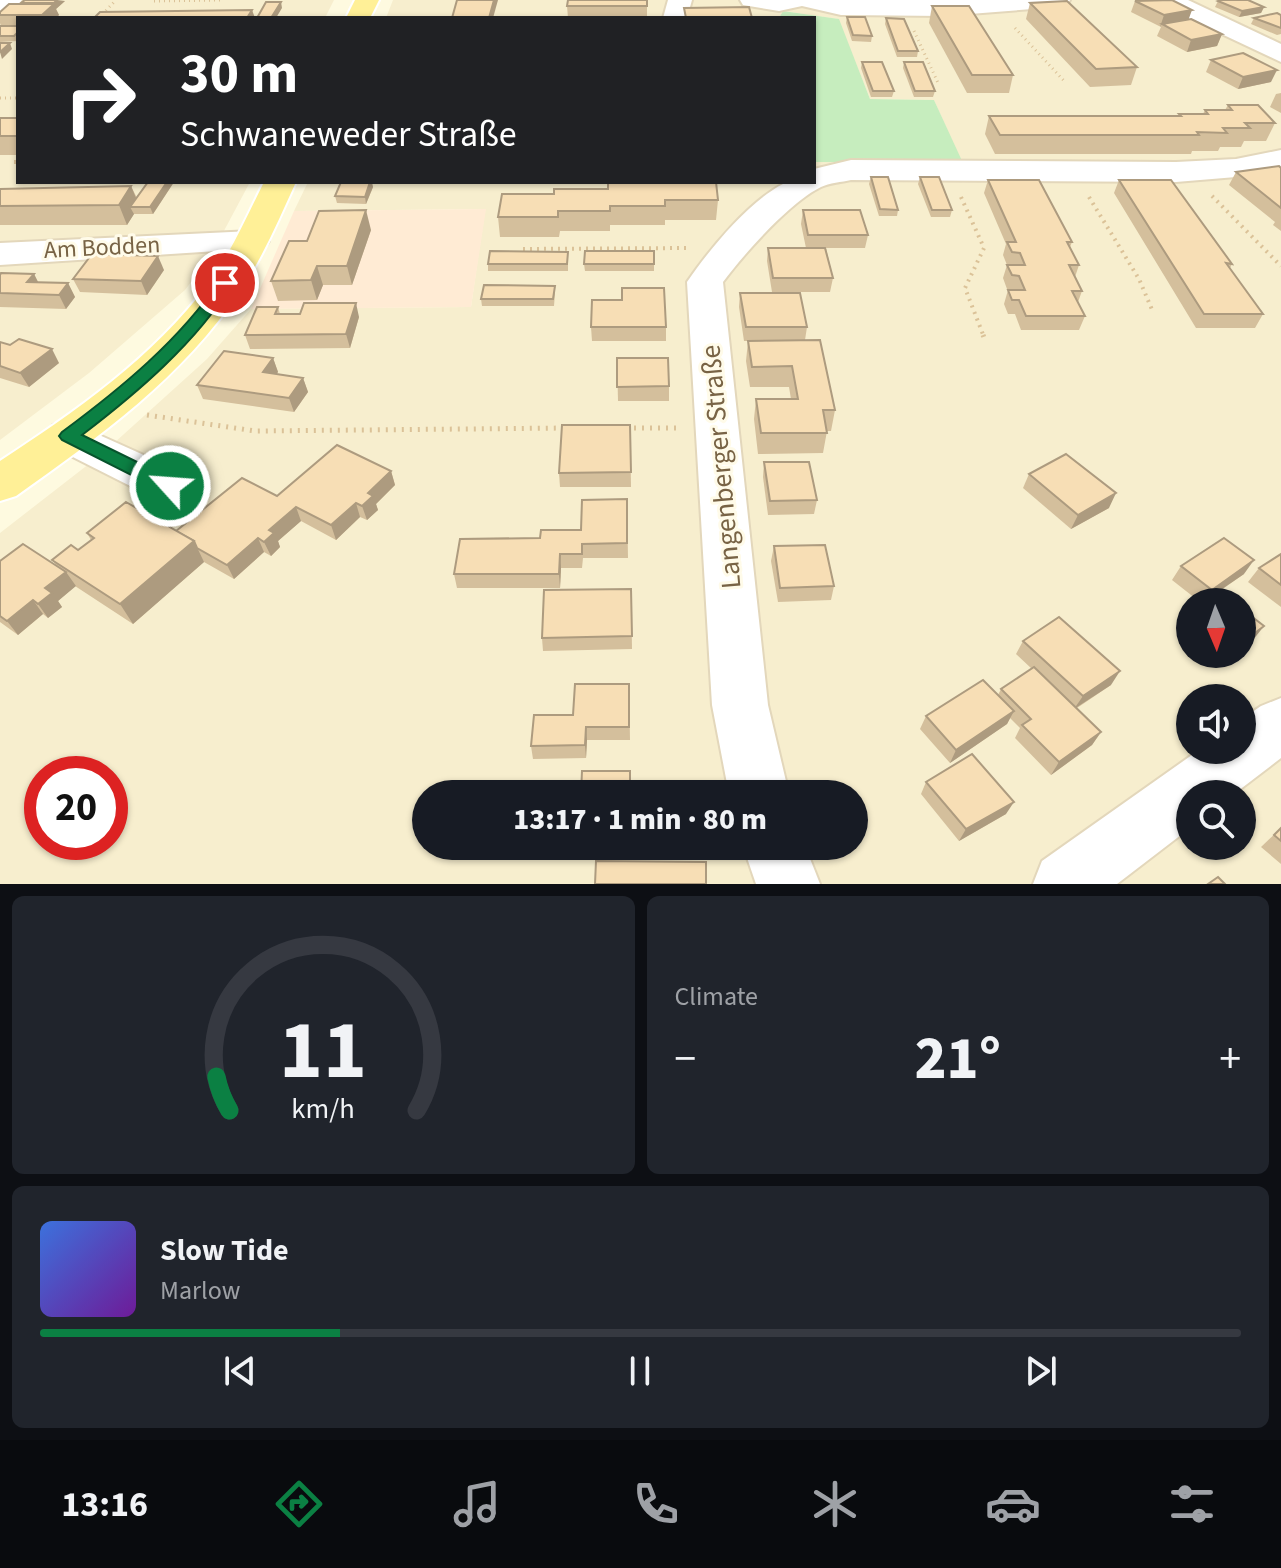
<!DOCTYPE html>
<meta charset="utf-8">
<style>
body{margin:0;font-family:"Source Sans 3",sans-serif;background:#20242c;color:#f1f3f6;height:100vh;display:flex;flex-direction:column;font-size:30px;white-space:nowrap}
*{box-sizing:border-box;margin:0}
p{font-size:26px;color:#9ea1a6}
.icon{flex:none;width:44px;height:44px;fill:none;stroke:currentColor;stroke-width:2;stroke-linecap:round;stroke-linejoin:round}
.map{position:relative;height:884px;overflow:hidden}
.panel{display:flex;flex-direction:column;gap:12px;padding:12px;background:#0d0f14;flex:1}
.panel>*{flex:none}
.hud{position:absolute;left:16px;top:16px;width:800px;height:168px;border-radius:0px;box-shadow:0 2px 6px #0004;background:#202124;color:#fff;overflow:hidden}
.needle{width:52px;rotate:178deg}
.buttons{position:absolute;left:1176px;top:588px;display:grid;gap:16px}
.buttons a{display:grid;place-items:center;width:80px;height:80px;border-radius:50%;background:#171b24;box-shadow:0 2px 6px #0004;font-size:40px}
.speed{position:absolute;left:24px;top:756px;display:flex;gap:16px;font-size:40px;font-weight:700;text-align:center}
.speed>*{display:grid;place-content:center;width:104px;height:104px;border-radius:50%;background:#171b24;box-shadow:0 2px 6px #0004;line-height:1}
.speed .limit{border:12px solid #d22;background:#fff;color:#111}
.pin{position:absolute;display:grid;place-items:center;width:68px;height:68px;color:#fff;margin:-34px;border:4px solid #fff;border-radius:50%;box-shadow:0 2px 8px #0007}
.me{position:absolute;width:88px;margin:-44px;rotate:296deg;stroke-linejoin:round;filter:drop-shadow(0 0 6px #0008)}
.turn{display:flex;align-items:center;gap:28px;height:168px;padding:0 32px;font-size:36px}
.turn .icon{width:104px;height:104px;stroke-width:2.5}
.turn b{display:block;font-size:56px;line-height:68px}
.big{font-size:60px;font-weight:800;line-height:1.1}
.panel .tile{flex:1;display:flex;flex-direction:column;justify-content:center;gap:12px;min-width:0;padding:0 28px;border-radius:12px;background:#20242c}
.panel .dial{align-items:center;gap:0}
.dial svg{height:208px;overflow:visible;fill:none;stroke:#363941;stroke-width:7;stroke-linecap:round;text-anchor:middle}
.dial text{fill:#f1f3f6;stroke:none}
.song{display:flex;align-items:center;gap:24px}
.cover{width:96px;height:96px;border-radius:12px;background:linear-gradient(135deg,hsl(220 70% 55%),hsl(280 70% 35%))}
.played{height:8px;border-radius:4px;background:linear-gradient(90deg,#0b8043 25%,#363941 25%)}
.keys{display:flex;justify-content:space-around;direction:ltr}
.heat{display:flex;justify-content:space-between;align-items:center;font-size:44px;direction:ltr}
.panel .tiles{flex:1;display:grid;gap:12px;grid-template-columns:1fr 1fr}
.tile:last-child{grid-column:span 2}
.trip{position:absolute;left:412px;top:780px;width:456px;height:80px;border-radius:40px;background:#171b24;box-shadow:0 2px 6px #0004;font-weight:800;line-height:80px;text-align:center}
.tabs{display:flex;height:128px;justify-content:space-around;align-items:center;background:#090b0e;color:#9ea1a6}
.tabs .icon{width:56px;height:56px}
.tabs .active{color:#0b8043}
.tabs b{font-size:36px;color:#f1f3f6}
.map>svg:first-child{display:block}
.residential{fill:#f7eece;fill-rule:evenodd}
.commercial{fill:#ffebd4}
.green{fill:#c6edbe}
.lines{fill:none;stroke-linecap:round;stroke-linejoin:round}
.minor-casing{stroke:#e3d7bb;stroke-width:4}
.major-casing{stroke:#fff;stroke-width:4}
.path-far2{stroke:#dbc298;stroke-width:3;stroke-dasharray:1 4;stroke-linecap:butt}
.path-far1{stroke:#dbc298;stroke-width:4;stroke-dasharray:2 5;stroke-linecap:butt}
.path{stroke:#dbc298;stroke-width:5;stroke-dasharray:2 6;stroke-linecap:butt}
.minor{fill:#fff;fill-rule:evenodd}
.major{fill:#fff097;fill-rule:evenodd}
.wall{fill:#d4bf9c}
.shaded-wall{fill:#ad9b7f}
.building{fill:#f7deb5;stroke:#ad9b7f;stroke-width:2}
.route{fill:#0b8043;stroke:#07532c;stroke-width:2}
.labels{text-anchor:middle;stroke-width:6;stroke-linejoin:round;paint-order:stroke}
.far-street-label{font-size:24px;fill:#786345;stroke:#fffbe9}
.street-label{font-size:28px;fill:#786345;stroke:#fffbe9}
</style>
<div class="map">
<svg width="1281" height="884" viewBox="0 0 1281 884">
<rect width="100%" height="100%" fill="#fefae0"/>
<g class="residential">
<polygon points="0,0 334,0 325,18 18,18 18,182 250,182 210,257 185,290 89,373 0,440"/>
<path d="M 393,0 L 1281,0 L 1281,884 L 0,884 L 0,533 L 103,453 L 207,359 L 251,309 L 471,307 L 485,209 L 294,211 L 308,182 L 814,182 L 814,162 L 962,163 L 934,100 L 870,99 L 838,19 L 783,11 L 779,18 L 386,18 ZM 1190,602 L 1242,602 L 1242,654 L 1190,654 ZM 1190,698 L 1242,698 L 1242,750 L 1190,750 ZM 42,774 L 110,774 L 110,842 L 42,842 ZM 426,794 L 854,794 L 854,846 L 426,846 ZM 1190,794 L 1242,794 L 1242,846 L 1190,846 Z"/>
</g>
<polygon class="commercial" points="486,209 471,307 251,309 294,211"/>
<polygon class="green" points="783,11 839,19 870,99 934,100 963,163 814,162 814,18 779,18"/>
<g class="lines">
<g class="minor-casing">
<g id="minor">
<polygon points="0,0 22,0 9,16 0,18"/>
<polygon points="668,0 692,0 687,18 663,18"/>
<polygon points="740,0 1070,0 1067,5 1058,7 944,16 841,15 802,6 779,11 743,5"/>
<polygon points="1157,0 1188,0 1281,44 1281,62 1160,5"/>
<path d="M 1281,150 L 1281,168 L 1236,177 L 1176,182 L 851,180 C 842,182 829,183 821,187 C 790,202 744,254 723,282 L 768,705 L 789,794 L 729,794 L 712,705 L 687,282 C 709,250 748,202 783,184 C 791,180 805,182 814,182 L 814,169 L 851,160 L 1176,162 L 1236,159 Z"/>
<polygon points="252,231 264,234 269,241 264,248 0,265 0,243"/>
<polygon points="68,421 186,474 193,486 186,498 170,503 154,498 53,447 46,436 53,425"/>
<polygon points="1281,698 1281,758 1234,794 1190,794 1190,828 1117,884 1033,884 1042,861 1199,750 1242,750 1242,719 1261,706"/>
<polygon points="743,846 805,846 820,884 756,884"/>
</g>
</g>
<g class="major-casing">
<g id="major">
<polygon points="355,0 379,0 370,18 346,18"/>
<path d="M 264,182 L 296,182 C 279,219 263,257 240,291 C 184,376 98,438 16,496 L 0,501 L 0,461 C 75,412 154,357 208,284 C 231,253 247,216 264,182 Z"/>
</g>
</g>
<g class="path-far2">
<polyline points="154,1 221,0"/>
<polyline points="99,18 116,0"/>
<polyline points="1015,28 1066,83"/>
<polyline points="914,31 939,85"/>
<polyline points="0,98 18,98"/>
</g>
<g class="path-far1">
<polyline points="14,162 18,162"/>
<polyline points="1212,196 1281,266"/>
<polyline points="961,197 984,248 965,288 984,337"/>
<polyline points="1089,197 1139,279 1153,312"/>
<polyline points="523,249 690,248"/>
</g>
<g class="path">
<polyline points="983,335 985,340"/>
<polyline points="147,415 255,431 568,428"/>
<polyline points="626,428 680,428"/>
</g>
<use href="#minor" class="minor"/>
<use href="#major" class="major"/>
</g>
<g class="wall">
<polygon points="647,0 647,17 568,18 567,6"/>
<polygon points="65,1 56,9 59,15 56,18 18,18 18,41 0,42 0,26 1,26 0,23 0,12"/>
<polygon points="1135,1 1222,34 1217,46 1187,52 1157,36 1161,27 1131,12"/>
<polygon points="1218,1 1264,7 1261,13 1239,17 1215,7"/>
<polygon points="1030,3 1137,67 1131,85 1090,87 1026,19"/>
<polygon points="932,6 1013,75 1009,93 967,93 929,23"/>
<polygon points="1281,15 1281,34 1277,35 1251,24 1254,18"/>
<polygon points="847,17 872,36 871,42 852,41 846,23"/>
<polygon points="886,18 918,51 917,57 897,57 885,24"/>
<polygon points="1211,60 1271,82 1238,89 1206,72"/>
<polygon points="862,62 894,91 892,97 871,97 861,68"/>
<polygon points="904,62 935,91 933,97 914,97 903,68"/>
<polygon points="1281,93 1281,113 1270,107 1276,94"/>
<polygon points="1228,105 1275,123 1266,141 1244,141 1241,147 1220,147 1218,151 1192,151 1191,154 995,154 985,134 989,116 1179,116 1179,114 1203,114 1205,110 1225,110"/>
<rect x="0" y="118" width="18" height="37"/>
<polygon points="1281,168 1281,231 1273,225 1275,222 1229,185 1236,172"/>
<polygon points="871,177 898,210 897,216 879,216 869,184"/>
<polygon points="920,177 952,210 950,217 931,217 918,184"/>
<polygon points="988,180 1072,242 1070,247 1079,265 1075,277 1082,291 1078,302 1085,316 1079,330 1021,330 1015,314 1008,314 1004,304 1008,290 1015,290 1007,289 1003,278 1007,265 1003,255 1006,244 984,193"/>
<polygon points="1119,180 1232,264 1230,268 1263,314 1255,328 1196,328 1114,193"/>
<polygon points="148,182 174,182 153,214 134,214 127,225 0,225 0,189 131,186 137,198"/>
<polygon points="373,187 366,204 337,203 335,196"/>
<polygon points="502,194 718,200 716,220 665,220 665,225 610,225 610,231 560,231 559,237 500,237 498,217"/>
<polygon points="803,210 868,235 865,248 826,248 833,278 830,292 772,292 767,261 768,248 806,248 801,224"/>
<polygon points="371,230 352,285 323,285 317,300 278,301 271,281 307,241"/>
<polygon points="654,251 654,271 585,271 584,264"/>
<polygon points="568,252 568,271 488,271 488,264"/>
<polygon points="164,270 147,295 80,292 73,279"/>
<polygon points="34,274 38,282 68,283 75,297 66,309 0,307 0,275"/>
<polygon points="555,293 554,306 482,306 481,299"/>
<polygon points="740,293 807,327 805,340 835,410 831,431 827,431 823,453 758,454 754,419 756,399 791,399 789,387 750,387 746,361 748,341 744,341 739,307"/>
<polygon points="278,307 280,314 359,317 350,348 250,349 245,335"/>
<polygon points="591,327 666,327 666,341 592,341"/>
<polygon points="0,342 59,363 29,387 0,378"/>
<polygon points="273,358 278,372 276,374 303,378 308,392 294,412 203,399 197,385"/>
<polygon points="617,358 669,386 669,401 618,401"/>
<polygon points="630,425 631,487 560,487 559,473"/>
<polygon points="764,462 817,500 814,514 768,515 763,477"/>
<polygon points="391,471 395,485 376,504 378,510 367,520 360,517 336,540 301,521 278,541 280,547 271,556 264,552 234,579 204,562 133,624 75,586 58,601 62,607 48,618 43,614 18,635 0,622 0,561 56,565 52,560 78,550 91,540 87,533 176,531 277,496"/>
<polygon points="1029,474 1109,508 1071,529 1023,488"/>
<polygon points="627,499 628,558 583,558 582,568 561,568 560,588 457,588 454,574 540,538 581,530"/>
<polygon points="774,546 834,586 831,600 778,602 771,561"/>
<polygon points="1281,554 1281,607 1248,582 1259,568"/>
<polygon points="1181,566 1244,574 1214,595 1233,602 1200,602 1172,580"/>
<polygon points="631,589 632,649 543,651 542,638"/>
<polygon points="1190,611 1190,639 1177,628 1186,614"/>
<polygon points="1023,641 1111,685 1077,708 1101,732 1092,745 1051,775 1015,738 1020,728 1010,718 1007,724 950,763 920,729 926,716 998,695 1001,689 1032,669 1016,654"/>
<polygon points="1208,654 1234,654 1220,664"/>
<polygon points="629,684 630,740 587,740 586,758 533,759 531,746 573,715"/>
<polygon points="926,782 1006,814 959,841 921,794"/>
<polygon points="1281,828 1281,864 1261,847"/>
</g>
<g class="shaded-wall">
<polygon points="57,0 65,1 56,9 59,15 56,18 44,18 42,15"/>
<polygon points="494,0 498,0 493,18 489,18"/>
<polygon points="281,2 282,8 276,18 271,18"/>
<polygon points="1264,7 1261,13 1239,17 1242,11"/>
<polygon points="252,10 255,18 247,18"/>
<polygon points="1192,10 1188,21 1162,24 1160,27 1164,15"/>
<polygon points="1222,34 1217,46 1187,52 1191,40"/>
<polygon points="10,43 12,49 2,59 0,52"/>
<polygon points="1277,70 1271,82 1238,89 1243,77"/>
<polygon points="167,182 174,182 153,214 150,207"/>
<polygon points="370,182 372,182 373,187 366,204 365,197"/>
<polygon points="131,186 139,205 130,207 134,214 127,225 119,205"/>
<polygon points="366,210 371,230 352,285 347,266"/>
<polygon points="158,256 164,270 147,295 141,281"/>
<polygon points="317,266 323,285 317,300 311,280"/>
<polygon points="34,274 41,288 27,282"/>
<polygon points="68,283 75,297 66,309 59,295"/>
<polygon points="356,303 359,317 350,348 346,334"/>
<polygon points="52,349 59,363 29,387 20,373"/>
<polygon points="273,358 278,372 268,386 263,372"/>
<polygon points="303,378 308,392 294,412 289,398"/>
<polygon points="391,471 395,485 376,504 378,510 367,520 362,506 368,493"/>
<polygon points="1116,493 1109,508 1071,529 1078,515"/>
<polygon points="356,503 360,517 336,540 331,525"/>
<polygon points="296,507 301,521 278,541 280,547 271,556 264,542 269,530"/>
<polygon points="258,538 264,552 234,579 227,565"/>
<polygon points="194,541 204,562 133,624 120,604"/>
<polygon points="560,554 561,568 560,588 559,574"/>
<polygon points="1254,560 1244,574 1203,602 1212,590"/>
<polygon points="66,572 76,586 58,601 62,607 48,618 38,604 45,588"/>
<polygon points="33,600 43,614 18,635 7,621"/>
<polygon points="1264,626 1253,640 1242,648 1242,643"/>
<polygon points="1228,654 1234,654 1220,664"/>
<polygon points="1120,671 1111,685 1074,709 1083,696"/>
<polygon points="1014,711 1007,724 950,763 956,750"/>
<polygon points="586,727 587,740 586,758 585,745"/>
<polygon points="1101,732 1092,745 1051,775 1059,762"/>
<polygon points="1014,802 1006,814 959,841 966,829"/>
</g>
<g class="building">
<polygon points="25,0 57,0 54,3 21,3"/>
<polygon points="457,0 494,0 489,18 452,18"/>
<polygon points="568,0 647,0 647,6 567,6"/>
<polygon points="1172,0 1192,10 1164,15 1135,1"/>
<polygon points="1221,0 1248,0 1264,7 1242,11 1218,1"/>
<polygon points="1067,1 1137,67 1096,69 1030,3"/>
<polygon points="266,2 281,2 271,18 257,18"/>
<polygon points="9,4 54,4 42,15 0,15 0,12"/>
<polygon points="932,6 969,6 1013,75 972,75"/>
<polygon points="749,7 752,18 686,18 684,8"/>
<polygon points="252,10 247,18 94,18 100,12"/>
<polygon points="1277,13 1281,15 1281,28 1254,18"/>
<polygon points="847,17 865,17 872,36 853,35"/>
<polygon points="886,18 904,19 918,51 898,51"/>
<polygon points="1191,19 1222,34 1191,40 1162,24"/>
<polygon points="0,26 18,26 18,32 14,36 0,36"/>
<polygon points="0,43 10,43 0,52"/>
<polygon points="1243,53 1277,70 1243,77 1211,60"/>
<polygon points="862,62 882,62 894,91 873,91"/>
<polygon points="904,62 923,62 935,91 915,91"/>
<polygon points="1228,105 1258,105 1275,123 1245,123 1250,128 1223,128 1227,133 1197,132 1199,135 1000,135 989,116 1181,116 1179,114 1208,114 1205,110 1232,110"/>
<rect x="0" y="118" width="18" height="18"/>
<polygon points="1279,166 1281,168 1281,208 1236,172"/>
<polygon points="871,177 888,177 898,210 880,209"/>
<polygon points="920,177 939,177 952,210 932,210"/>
<polygon points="988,180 1039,180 1072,242 1067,242 1079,265 1069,265 1082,291 1072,291 1085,316 1026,316 1019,300 1012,300 1008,290 1025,290 1019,276 1012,275 1007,265 1025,265 1020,253 1012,252 1007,242 1016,242"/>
<polygon points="1119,180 1171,180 1232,264 1226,263 1263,314 1204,314"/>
<polygon points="148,182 167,182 150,207 130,207"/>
<polygon points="341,182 370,182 365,197 335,196"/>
<polygon points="660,182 716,182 718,200 665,200 665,206 610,206 610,211 558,211 558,217 498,217 502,194 554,194 554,189 608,189 608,183 660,183"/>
<polygon points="131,186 119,205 0,206 0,189"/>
<polygon points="366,210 347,266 317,266 311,280 271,281 289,241 307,241 319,211"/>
<polygon points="803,210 860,210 868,235 808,235"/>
<polygon points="768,248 825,248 833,278 773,278"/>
<polygon points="490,251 568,252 567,264 488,264"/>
<polygon points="585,251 654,251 654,264 584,264"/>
<polygon points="92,254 158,256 141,281 73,279"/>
<polygon points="1,273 34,274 27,282 68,283 59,295 0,293 0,275"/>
<polygon points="484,285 555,286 553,299 481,299"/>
<polygon points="622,288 664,288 666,327 591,327 592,300 622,300"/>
<polygon points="740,293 800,293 807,327 746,327"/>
<polygon points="304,303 356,303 346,334 245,335 257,307 278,307 275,314 300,314"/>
<polygon points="19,339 52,349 20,373 0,366 0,342 10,345"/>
<polygon points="820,340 835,410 823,410 827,433 761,433 756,399 798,399 792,366 752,367 748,341"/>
<polygon points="224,351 273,358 263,372 303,378 289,398 197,385"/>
<polygon points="617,358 668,358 669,386 617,387"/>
<polygon points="562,425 630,425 631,472 559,473"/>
<polygon points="337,445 391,471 368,493 373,496 362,506 356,503 331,525 296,507 269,530 274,533 264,542 258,538 227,565 197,548 194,541 176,531 242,478 277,496"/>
<polygon points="1066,454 1116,493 1078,515 1029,474"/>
<polygon points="764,462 809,462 817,500 770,501"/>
<polygon points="627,499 627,543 582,544 582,554 560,554 559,574 454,574 460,539 540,538 541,530 581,530 582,500"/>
<polygon points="126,502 194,541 120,604 52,560 71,545 78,550 94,538 87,533"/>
<polygon points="1224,538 1254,560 1212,590 1181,566"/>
<polygon points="23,544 66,572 45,588 52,593 38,604 33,600 7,621 0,616 0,561"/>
<polygon points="825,545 834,586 780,588 774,546"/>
<polygon points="1281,554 1281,585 1259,568"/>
<polygon points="631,589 632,636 542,638 544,590"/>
<polygon points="1219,592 1233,602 1204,602"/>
<polygon points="1242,609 1264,626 1242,643"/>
<polygon points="1059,617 1120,671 1083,696 1023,641"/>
<polygon points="1034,667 1101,732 1059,762 1022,725 1031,719 1001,689"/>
<polygon points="983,680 1014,711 956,750 926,716"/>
<polygon points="575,684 629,684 629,727 586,727 585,745 531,746 534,715 573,715"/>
<polygon points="972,754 1014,802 966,829 926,782"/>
<polygon points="582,771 630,771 630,794 581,794"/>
<polygon points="1281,828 1281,841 1274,835"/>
<polygon points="596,861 706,862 706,884 595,884"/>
<polygon points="1218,877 1225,884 1208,884"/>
</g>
<path class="route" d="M 225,279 L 233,283 C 196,343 137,393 82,435 L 176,481 L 179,486 L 176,491 L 163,491 L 62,440 L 59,436 L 62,432 C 120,389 180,340 220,280 Z"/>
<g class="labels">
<g class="far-street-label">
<text transform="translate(102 247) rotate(-3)" y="8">Am Bodden</text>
</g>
<g class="street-label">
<text transform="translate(720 467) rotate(-95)" y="10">Langenberger Straße</text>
</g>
</g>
</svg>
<div class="buttons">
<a><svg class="needle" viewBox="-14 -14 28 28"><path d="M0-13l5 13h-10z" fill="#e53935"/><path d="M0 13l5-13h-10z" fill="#9ea1a6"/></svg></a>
<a><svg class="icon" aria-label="sound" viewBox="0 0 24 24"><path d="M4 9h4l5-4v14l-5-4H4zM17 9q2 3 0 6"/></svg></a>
<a><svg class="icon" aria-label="search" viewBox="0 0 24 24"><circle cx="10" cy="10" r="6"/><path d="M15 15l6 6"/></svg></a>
</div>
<div class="speed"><div class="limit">20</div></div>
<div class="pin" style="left:225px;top:283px;background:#d93025"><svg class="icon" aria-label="arrive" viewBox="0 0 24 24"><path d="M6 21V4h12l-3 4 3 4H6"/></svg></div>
<svg class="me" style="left:170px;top:486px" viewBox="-20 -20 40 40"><circle r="17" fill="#0b8043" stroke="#fff" stroke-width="3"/><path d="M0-11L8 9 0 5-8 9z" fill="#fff"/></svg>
<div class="trip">13:17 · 1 min · 80 m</div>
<div class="hud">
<div class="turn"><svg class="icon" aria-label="right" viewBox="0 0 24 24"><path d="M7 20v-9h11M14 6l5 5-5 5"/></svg><div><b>30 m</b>Schwaneweder Straße</div></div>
</div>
</div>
<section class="panel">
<div class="tiles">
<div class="tile dial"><svg viewBox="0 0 100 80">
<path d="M14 69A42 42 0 1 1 86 69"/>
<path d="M14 69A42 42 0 0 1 9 56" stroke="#0b8043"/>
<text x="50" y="56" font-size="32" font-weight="700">11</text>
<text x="50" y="72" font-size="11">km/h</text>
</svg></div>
<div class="tile"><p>Climate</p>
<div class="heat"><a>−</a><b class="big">21°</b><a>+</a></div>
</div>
<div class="tile">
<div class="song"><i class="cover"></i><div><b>Slow Tide</b><p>Marlow</p></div></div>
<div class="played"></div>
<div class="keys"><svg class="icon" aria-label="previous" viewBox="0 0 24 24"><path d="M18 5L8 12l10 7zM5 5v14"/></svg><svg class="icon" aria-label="pause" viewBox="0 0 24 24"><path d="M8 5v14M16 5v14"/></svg><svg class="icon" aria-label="next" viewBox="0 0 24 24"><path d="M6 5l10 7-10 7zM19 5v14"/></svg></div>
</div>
</div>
</section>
<nav class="tabs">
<b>13:16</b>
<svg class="icon active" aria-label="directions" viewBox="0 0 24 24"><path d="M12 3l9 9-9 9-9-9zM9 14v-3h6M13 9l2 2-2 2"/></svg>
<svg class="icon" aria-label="music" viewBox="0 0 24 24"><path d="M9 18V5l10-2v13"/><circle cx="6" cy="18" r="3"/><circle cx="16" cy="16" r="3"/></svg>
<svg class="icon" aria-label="phone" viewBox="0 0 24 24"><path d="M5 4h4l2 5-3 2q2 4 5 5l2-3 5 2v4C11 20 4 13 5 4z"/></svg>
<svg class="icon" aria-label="climate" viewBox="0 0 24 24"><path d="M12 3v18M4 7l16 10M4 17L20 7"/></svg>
<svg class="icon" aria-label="car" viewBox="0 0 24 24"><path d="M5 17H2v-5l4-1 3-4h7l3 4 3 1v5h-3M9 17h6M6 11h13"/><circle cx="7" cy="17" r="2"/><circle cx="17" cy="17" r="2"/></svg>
<svg class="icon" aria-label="filters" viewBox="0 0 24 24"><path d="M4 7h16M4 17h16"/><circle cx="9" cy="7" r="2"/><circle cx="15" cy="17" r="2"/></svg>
</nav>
